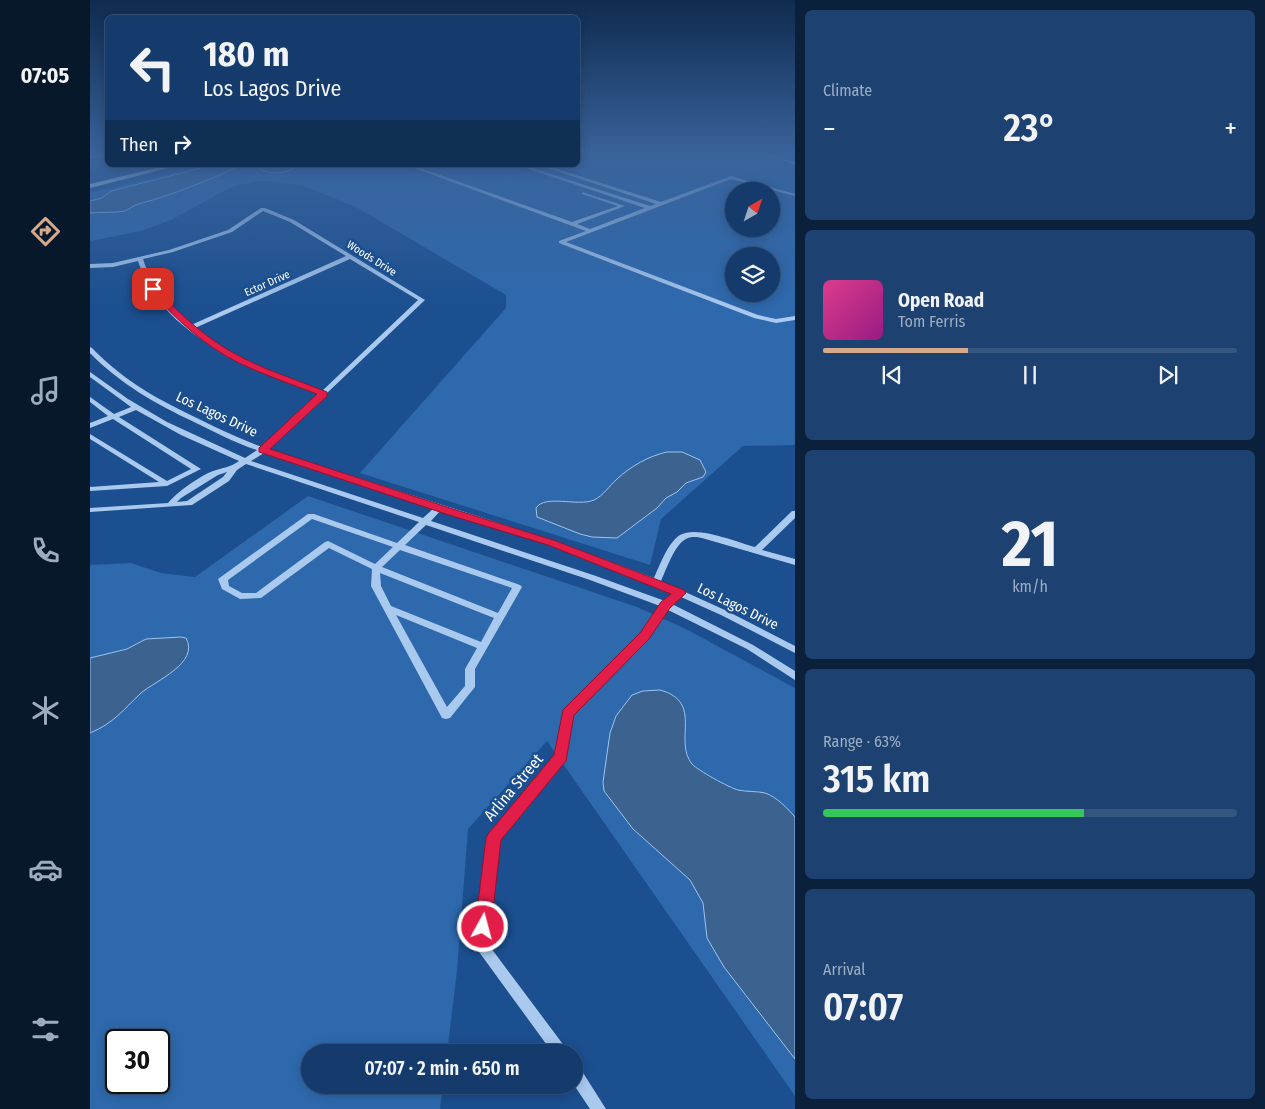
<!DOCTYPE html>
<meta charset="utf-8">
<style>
body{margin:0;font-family:"Fira Sans Condensed",sans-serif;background:#1d4271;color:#f1f3f6;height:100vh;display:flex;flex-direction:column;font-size:19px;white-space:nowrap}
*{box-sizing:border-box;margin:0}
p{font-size:16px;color:#9dadc1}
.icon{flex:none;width:28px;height:28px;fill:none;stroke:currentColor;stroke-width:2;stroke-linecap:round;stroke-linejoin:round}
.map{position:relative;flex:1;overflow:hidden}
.side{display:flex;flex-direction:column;gap:10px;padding:10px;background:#0b203b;width:470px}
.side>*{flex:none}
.banner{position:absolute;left:15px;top:15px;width:475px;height:152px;border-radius:8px;box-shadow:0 2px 12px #0003,0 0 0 1px #33557e;background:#143b6b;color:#f1f3f6;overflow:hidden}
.needle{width:32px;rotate:39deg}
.controls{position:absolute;left:635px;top:182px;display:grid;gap:10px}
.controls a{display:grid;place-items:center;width:55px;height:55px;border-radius:50%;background:#143b6b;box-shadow:0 2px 12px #0003,0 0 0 1px #33557e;font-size:25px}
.speed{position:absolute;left:15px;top:1029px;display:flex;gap:10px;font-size:25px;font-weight:700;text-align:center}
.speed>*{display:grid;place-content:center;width:65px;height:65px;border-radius:50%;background:#143b6b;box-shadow:0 2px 12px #0003,0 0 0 1px #33557e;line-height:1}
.speed .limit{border:2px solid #111;border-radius:8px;background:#fff;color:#111}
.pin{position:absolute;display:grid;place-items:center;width:42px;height:42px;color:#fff;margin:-21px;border-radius:10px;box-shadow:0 2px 8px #0006}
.me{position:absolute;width:55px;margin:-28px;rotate:7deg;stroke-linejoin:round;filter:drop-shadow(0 0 4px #0008)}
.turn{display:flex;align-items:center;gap:18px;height:105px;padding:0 15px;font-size:22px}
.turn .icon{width:65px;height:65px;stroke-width:2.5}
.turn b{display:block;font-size:35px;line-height:42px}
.then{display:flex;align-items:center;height:48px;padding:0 15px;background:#0003;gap:10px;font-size:19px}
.big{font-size:38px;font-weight:600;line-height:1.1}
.side .tile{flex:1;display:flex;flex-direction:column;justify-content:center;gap:8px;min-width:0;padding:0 18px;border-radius:8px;background:#1d4271}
.side .dial{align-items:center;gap:0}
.dial b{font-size:65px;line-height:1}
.song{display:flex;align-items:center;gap:15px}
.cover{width:60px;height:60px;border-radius:8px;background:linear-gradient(135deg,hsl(330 70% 55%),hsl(310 70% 35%))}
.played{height:5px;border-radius:2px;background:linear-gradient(90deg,#d6ab8b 35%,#33557e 35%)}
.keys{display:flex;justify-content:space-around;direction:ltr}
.heat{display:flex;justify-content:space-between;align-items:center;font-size:28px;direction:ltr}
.charge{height:8px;border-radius:4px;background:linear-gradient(90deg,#34c759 63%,#33557e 0)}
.trip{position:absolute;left:211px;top:1044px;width:282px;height:50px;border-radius:25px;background:#143b6b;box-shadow:0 2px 12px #0003,0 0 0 1px #33557e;font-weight:600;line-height:50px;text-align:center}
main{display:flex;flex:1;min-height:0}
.tab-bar{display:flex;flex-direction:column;width:90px;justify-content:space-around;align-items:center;background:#08182b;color:#9dadc1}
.tab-bar .icon{width:35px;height:35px}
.tab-bar .selected{color:#d6ab8b}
.tab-bar b{font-size:22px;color:#f1f3f6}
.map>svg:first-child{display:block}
.green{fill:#2e69ad;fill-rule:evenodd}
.water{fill:#3c6290;stroke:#9cc4f0}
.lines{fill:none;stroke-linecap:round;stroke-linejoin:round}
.minor{fill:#a9c9ee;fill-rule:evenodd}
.major{fill:#f0f6ff;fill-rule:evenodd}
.route{fill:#e11d48;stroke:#92132f}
.labels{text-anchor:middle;stroke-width:5;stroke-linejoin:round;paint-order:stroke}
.far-street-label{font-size:11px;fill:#fff;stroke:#1b4f8f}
.street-label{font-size:14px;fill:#fff;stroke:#1b4f8f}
.near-street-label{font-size:16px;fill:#fff;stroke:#1b4f8f}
</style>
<main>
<nav class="tab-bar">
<b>07:05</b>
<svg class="icon selected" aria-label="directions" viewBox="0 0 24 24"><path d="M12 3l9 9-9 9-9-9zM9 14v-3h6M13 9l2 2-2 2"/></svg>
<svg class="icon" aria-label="music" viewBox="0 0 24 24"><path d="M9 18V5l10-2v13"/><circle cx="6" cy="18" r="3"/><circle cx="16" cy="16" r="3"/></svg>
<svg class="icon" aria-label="phone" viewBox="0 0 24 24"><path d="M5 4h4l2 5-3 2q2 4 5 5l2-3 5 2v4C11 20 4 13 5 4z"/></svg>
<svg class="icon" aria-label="climate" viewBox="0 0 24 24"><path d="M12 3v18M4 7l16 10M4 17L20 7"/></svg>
<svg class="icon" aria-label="car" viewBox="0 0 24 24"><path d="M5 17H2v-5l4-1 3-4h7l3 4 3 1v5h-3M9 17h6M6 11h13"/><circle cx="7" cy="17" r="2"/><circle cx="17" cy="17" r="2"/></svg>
<svg class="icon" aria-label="filters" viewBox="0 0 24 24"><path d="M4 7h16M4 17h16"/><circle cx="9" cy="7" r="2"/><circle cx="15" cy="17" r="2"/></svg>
</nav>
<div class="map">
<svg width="705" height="1109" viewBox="0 0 705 1109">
<rect width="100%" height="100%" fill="#1b4f8f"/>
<g class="green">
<path d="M 488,154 L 676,154 L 705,162 L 705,445 L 653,446 L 571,519 L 560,565 L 270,473 L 416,308 L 416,295 L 266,207 L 214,186 L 180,181 L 168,181 L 141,187 L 81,220 L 51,231 L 0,241 L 0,193 L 114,165 L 488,165 ZM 644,191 L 681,191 L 681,229 L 644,229 ZM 644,256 L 681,256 L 681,294 L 644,294 Z"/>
<path d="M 218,496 L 547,607 L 596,629 L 705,688 L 705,1096 L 457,741 L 378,829 L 367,971 L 357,1052 L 220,1052 L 220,1085 L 353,1085 L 350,1109 L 0,1109 L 0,565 L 41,563 L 71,573 L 105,577 ZM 26,1040 L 69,1040 L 69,1082 L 26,1082 Z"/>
</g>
<g class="water">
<path d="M 151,165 C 118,181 84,194 49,204 C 44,205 40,209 35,211 C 24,213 11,212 0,213 L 0,201 L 12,198 L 21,191 L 119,166 Z"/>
<path d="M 169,165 L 209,165 C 196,174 181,176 167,167 Z"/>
<path d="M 577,452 L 592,452 L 610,460 L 616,472 L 613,477 L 596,483 L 587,492 L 576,498 L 567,508 L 527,538 L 502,537 L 490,534 L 447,517 L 446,508 C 455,494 488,507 504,500 C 513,496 520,485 527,479 C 541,466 559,456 577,452 Z"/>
<path d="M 91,637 L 96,638 C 110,663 65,681 51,693 C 33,710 24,723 0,733 L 0,658 L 37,649 L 56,639 Z"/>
<path d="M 570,690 C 614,702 583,740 602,764 C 607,770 640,788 648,790 C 657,792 667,791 675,793 C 687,797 697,808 705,817 L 705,1059 L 634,967 L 617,938 L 613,903 L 600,880 L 543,829 L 514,791 L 513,782 L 520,733 L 526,716 L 542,695 L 553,691 Z"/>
</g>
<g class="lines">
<g class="minor">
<polygon points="11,154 18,154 18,155 0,159 0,157"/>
<polygon points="668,154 676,154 705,162 705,164"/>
<polygon points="316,165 322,165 482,222 528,206 492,194 492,192 535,206 487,224 500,229 555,208 427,165 433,165 560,206 566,204 448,165 455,165 571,202 641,176 705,194 705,196 641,179 476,242 668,315 686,319 705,316 705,320 686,323 664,318 469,243 469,241 496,231"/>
<path d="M 171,208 L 175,208 L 204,220 L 335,300 L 178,449 L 465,541 L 564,578 C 569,567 578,542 590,535 C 607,525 646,542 665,547 L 702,511 L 705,511 L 705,518 L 672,550 L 705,559 L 705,565 L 612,538 C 608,537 601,536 596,539 C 585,544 576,570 571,581 L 637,611 L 705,646 L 705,653 L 631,615 L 591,597 L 582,604 L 663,645 L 705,671 L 705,680 L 657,649 L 578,610 L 557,638 L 483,714 L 475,760 L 409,840 L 398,944 L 475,1047 L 477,1052 L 462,1052 L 384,945 L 397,838 L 399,835 L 466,756 L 474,710 L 551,634 L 570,606 L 500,580 L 336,525 L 315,545 L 430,585 L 432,587 L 385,669 L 385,687 L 360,718 L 356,719 L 352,718 L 281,586 L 282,569 L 239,548 L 171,598 L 150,599 L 132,589 L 128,579 L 218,514 L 224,514 L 307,543 L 329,522 L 156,464 L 147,470 L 139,481 L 102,505 L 0,512 L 0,508 L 78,503 C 87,492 110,476 123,471 C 132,468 141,467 149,461 L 91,435 L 46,410 L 29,417 L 111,469 L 77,486 L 0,491 L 0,487 L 69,482 L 0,439 L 0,434 L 77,481 L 101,469 L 23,419 L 0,428 L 0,423 L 18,416 L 0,402 L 0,397 L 24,414 L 41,407 L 0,377 L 0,372 L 38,399 L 77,422 L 155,458 L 167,450 C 145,443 125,432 104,422 C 66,404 30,384 0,353 L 0,347 L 2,348 C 35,382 69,400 111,420 C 131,430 151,439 172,447 L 228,394 C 162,368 71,336 48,261 L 23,267 L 0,268 L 0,264 L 23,263 L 79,250 L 138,230 ZM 173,211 L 200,222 L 256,256 L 101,325 C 79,306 62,287 53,259 L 83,252 L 142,232 ZM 260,259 L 328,300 L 232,391 C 187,373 142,359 105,328 ZM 174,453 L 344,508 L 333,518 L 161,461 ZM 137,472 L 133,477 L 97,501 L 87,502 L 91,498 L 128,475 ZM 351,510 L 459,545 L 584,594 L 575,601 L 506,576 L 341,521 ZM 222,519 L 303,547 L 285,564 L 238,541 L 235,542 L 166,593 L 152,593 L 139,586 L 138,580 ZM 310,550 L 422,588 L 408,613 L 292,567 ZM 290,573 L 404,618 L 391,642 L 301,606 L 291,586 ZM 306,615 L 387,648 L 375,669 L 375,686 L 357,707 Z"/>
<polygon points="485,1066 490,1068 516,1109 500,1109 484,1085"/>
</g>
<polygon class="major" points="79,165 90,165 0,188 0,184"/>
</g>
<linearGradient id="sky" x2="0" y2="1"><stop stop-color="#0f2b4f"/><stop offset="0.5" stop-color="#39639b"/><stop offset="1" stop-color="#39639b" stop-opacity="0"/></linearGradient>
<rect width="705" height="309" fill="url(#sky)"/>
<path class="route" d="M 61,288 L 66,288 C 91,316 120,342 155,359 C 181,372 210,381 237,392 L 237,396 L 180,449 L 366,510 L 466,541 L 594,590 L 596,593 L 580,608 L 559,639 L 484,715 L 476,761 L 411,840 L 401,927 L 399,933 L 393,935 L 387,933 L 385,927 L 396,838 L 398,834 L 464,755 L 473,710 L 550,633 L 571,602 L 581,594 L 458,545 L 359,515 L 169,452 L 169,448 L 227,394 C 201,384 174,375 149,363 C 115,346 85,319 61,291 Z"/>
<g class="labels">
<g class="far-street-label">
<text transform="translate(282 258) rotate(32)" y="4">Woods Drive</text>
<text transform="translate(177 283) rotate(-24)" y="4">Ector Drive</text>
</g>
<g class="street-label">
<text transform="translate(127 414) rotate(25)" y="5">Los Lagos Drive</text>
<text transform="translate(648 606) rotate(26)" y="5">Los Lagos Drive</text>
</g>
<g class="near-street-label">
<text transform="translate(423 787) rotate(-50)" y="6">Arlina Street</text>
</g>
</g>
</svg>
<div class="controls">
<a><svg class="needle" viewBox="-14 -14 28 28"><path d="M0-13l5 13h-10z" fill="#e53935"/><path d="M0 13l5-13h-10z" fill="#9dadc1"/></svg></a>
<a><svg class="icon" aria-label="layers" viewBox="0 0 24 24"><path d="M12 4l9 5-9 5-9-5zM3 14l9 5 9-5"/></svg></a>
</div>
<div class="speed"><div class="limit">30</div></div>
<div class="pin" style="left:63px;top:289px;background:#d93025"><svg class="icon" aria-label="arrive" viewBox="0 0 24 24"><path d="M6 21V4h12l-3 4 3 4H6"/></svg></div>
<svg class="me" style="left:393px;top:927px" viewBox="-20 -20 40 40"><circle r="17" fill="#e11d48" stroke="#fff" stroke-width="3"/><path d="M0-11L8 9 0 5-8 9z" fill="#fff"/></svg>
<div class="trip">07:07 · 2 min · 650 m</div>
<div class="banner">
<div class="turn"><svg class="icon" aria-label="left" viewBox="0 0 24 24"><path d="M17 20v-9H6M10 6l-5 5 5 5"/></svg><div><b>180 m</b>Los Lagos Drive</div></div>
<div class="then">Then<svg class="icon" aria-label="right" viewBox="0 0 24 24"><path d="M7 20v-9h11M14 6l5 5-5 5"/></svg></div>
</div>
</div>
<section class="side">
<div class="tile"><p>Climate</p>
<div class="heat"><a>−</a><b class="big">23°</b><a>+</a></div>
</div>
<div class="tile">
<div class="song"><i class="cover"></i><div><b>Open Road</b><p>Tom Ferris</p></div></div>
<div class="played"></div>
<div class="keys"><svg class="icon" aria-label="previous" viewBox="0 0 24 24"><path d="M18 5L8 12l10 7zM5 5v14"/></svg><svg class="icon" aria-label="pause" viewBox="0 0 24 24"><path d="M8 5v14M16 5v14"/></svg><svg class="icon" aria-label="next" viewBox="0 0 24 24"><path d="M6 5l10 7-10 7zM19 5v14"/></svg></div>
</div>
<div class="tile dial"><b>21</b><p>km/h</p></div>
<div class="tile"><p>Range · 63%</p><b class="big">315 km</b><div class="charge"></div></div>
<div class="tile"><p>Arrival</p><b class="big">07:07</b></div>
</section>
</main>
